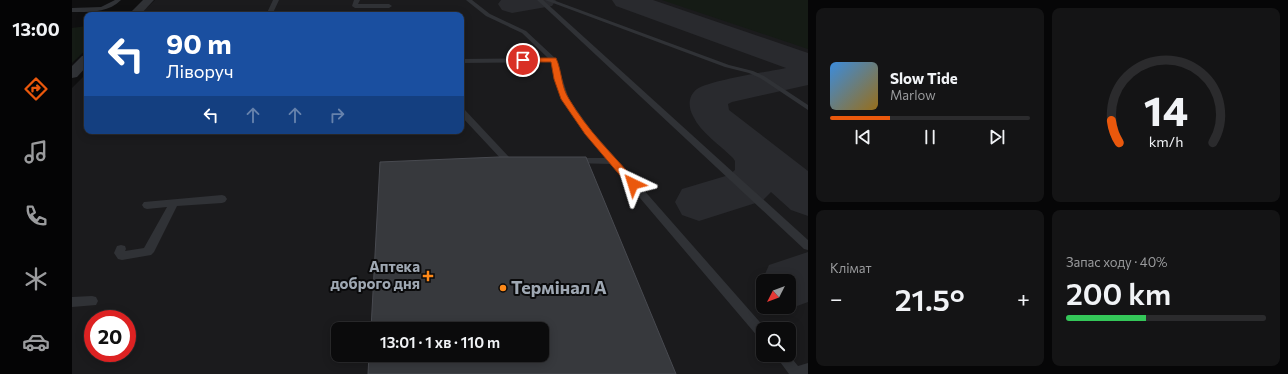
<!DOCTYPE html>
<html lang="uk">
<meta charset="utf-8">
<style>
body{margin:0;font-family:Commissioner,sans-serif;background:#141415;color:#f1f3f6;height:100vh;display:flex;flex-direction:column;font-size:15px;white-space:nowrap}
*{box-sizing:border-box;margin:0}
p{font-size:13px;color:#9a9b9d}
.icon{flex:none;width:22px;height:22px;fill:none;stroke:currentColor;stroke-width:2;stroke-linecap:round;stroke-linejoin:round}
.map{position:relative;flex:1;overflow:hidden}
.sheet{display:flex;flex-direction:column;gap:8px;padding:8px;background:#060607;width:480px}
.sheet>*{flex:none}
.top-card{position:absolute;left:12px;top:12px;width:380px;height:122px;border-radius:8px;box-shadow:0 2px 10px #0003,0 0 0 1px #2b2b2d;background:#1a4fa0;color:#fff;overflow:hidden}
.needle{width:26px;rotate:228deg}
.buttons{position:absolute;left:684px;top:274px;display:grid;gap:8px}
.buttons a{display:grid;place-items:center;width:40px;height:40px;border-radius:8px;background:#0b0b0c;box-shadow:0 2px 10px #0003,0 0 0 1px #2b2b2d;font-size:20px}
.speed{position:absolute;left:12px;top:310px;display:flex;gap:8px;font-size:20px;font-weight:700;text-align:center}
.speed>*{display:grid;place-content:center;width:52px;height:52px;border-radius:50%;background:#0b0b0c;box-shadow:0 2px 10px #0003,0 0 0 1px #2b2b2d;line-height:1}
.speed .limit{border:6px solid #d22;background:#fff;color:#111}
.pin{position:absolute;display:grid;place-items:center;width:34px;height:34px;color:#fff;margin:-17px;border:2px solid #fff;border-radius:50%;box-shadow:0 1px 4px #0007}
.me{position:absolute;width:44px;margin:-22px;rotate:319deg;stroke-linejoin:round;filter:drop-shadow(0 0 3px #0008)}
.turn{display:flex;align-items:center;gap:14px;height:84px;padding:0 16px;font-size:18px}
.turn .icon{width:52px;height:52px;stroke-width:2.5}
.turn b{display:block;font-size:28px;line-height:34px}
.lanes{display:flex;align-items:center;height:38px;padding:0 16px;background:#0003;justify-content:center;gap:20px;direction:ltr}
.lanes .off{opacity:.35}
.big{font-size:30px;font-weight:600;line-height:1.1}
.sheet .widget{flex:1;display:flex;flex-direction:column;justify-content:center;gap:6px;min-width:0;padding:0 14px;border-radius:8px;background:#141415}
.sheet .dial{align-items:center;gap:0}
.dial svg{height:104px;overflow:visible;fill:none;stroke:#2b2b2d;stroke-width:7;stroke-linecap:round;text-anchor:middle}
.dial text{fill:#f1f3f6;stroke:none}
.song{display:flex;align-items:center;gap:12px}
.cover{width:48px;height:48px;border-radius:6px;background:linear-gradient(135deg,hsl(210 70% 55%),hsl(40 70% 35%))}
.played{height:4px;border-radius:2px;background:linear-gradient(90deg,#ea580c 30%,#2b2b2d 30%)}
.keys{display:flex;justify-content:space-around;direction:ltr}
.heat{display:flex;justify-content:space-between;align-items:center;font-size:22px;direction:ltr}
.charge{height:6px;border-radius:3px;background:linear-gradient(90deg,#34c759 40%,#2b2b2d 0)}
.sheet .tiles{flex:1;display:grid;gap:8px;grid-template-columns:repeat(2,1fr)}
.trip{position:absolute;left:259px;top:322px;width:218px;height:40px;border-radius:8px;background:#0b0b0c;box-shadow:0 2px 10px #0003,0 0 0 1px #2b2b2d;font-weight:600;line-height:40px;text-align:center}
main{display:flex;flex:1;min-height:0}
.dock{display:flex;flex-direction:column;width:72px;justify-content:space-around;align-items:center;background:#040405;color:#9a9b9d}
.dock .icon{width:28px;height:28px}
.dock .active{color:#ea580c}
.dock b{font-size:18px;color:#f1f3f6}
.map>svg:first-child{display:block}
.built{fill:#1b1b1d;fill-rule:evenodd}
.green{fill:#151b15}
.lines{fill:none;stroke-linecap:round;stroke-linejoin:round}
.taxiway{fill:#292a2e;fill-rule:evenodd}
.service{fill:#303236;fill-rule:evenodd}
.minor{fill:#303236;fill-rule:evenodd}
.wall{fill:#2b2b2f}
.building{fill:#37393d;stroke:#484a50}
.route{fill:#ea580c;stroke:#983908}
.poi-dot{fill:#fe8919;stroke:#0a0a0b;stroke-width:1.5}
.labels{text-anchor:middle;stroke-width:4;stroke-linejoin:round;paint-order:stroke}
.poi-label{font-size:15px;font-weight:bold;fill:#9fa8b3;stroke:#0a0a0b;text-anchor:end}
.near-poi-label{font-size:18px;font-weight:bold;fill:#9fa8b3;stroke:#0a0a0b;text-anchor:start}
</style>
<main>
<nav class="dock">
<b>13:00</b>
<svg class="icon active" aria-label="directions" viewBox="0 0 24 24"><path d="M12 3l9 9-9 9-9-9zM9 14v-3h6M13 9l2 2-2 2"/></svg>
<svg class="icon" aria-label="music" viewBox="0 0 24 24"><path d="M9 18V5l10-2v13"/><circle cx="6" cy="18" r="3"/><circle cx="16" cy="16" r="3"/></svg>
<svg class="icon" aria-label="phone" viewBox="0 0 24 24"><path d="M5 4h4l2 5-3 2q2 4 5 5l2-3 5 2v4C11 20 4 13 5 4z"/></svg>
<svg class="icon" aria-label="climate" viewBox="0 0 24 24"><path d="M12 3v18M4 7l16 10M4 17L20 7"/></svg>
<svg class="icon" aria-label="car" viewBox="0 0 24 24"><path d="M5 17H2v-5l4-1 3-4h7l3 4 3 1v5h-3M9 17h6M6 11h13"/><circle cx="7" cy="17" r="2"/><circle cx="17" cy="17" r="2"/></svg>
</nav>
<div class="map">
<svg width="736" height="374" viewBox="0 0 736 374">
<rect width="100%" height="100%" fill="#0f0f10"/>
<path class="built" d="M 83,0 L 736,0 L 736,374 L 0,374 L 0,88 L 15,73 L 15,131 L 389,131 L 389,15 L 67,15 ZM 691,281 L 717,281 L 717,307 L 691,307 ZM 21,319 L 55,319 L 55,353 L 21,353 ZM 266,329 L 470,329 L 470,355 L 266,355 ZM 691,329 L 717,329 L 717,355 L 691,355 Z"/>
<g class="green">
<polygon points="590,0 736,0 736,49"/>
<polygon points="15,26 15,49 0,63 0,28"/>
</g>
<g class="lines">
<g class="taxiway">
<polygon points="429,0 484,0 480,6 440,13 430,10 426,4"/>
<path d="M 540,0 L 581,0 L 736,53 L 736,85 L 660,102 L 656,104 L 657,110 L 736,171 L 736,216 L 719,210 L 699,192 L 690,201 L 627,221 L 610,215 L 603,202 L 610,189 L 657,175 L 663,170 L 663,161 L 661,158 C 648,145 629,133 621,116 C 616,107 616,96 625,89 C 639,80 695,72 714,68 L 544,6 Z"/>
<polygon points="736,252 736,302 717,309 712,307 717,307 717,281 691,281 691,288 689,283 697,265"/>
</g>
<g class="service">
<path d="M 43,0 L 49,0 C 36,13 17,12 0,12 L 0,8 L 29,7 Z"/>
<polygon points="201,0 207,0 200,15 194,15"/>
<polygon points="282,0 288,0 286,4 317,4 320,6 317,8 283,8 280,6"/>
<polygon points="394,0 400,0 418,14 454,31 484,59 497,99 519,130 694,329 691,329 691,340 687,338 539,164 500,163 499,161 500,159 503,158 534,158 513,134 489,99 483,79 479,62 389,63 389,59 476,58 450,33 414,16"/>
<polygon points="465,0 471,0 736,240 736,250 732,249"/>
<polygon points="473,0 481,0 657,65 681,71 692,76 736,105 736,110 688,78 677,73 653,67"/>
<polygon points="389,109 392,109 437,157 445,160 446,162 445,164 442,165 431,161 389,116"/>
<polygon points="150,195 153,196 155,199 153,202 150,203 105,206 82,252 79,255 50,260 46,259 42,253 45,246 49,245 53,246 54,249 53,251 72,248 95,207 75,209 72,208 70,205 72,202"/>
<polygon points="20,296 24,297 26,301 24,305 0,307 0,297"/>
<polygon points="703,355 717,355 726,366 736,363 736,374 717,374"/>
</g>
<g class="minor">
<polygon points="71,0 82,0 68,15 56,15"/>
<polygon points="15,55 15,66 5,77 0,78 0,66 10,56"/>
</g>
</g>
<polygon class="wall" points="217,131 270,131 270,132 218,133"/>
<polygon class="building" points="426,157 514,157 604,374 296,374 297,355 470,355 470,329 299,329 308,162"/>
<path class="route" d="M 449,58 L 484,58 C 490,71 489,87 497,99 C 515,130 541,155 564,181 L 565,184 L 564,186 L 557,186 L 513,134 L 489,99 L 482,79 L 479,62 L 451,62 L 448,60 Z"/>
<g class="poi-dot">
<path d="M354 270h4v4h4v4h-4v4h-4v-4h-4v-4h4z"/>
<circle cx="431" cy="288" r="4"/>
</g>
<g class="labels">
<g class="poi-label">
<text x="348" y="272">Аптека<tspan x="348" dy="17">доброго дня</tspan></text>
</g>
<g class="near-poi-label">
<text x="439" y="294">Термінал А</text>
</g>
</g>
</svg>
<div class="buttons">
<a><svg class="needle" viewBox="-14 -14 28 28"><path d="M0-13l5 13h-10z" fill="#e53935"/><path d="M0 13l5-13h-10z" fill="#9a9b9d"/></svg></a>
<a><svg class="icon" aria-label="search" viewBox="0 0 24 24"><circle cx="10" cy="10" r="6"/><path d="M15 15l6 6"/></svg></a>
</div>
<div class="speed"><div class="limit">20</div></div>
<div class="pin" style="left:451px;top:60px;background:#d93025"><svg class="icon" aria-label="arrive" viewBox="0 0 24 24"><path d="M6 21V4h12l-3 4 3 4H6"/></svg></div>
<svg class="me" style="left:561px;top:184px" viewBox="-20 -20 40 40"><path d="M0-17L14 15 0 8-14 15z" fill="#ea580c" stroke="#fff" stroke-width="4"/></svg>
<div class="trip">13:01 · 1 хв · 110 m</div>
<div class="top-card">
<div class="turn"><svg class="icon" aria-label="left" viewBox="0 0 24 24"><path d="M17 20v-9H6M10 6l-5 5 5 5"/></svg><div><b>90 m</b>Ліворуч</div></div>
<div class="lanes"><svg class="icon" aria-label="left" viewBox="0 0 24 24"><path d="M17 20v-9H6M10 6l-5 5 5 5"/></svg><svg class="icon off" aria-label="ahead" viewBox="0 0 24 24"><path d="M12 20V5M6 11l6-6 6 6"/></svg><svg class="icon off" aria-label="ahead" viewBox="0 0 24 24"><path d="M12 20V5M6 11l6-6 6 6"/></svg><svg class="icon off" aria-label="right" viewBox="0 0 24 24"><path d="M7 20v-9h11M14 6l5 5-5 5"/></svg></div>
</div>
</div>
<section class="sheet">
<div class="tiles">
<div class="widget">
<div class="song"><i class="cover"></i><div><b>Slow Tide</b><p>Marlow</p></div></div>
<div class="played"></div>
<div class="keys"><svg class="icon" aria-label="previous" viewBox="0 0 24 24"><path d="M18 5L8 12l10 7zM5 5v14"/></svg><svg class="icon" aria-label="pause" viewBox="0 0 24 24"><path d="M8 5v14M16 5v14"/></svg><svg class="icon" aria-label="next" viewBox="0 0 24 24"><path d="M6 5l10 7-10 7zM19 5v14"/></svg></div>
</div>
<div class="widget dial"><svg viewBox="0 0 100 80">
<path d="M14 69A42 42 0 1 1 86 69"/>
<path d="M14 69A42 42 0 0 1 8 52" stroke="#ea580c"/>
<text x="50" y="56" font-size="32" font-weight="700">14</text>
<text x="50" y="72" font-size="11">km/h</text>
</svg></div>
<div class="widget"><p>Клімат</p>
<div class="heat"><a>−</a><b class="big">21.5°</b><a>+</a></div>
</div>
<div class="widget"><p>Запас ходу · 40%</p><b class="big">200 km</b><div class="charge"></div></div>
</div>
</section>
</main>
